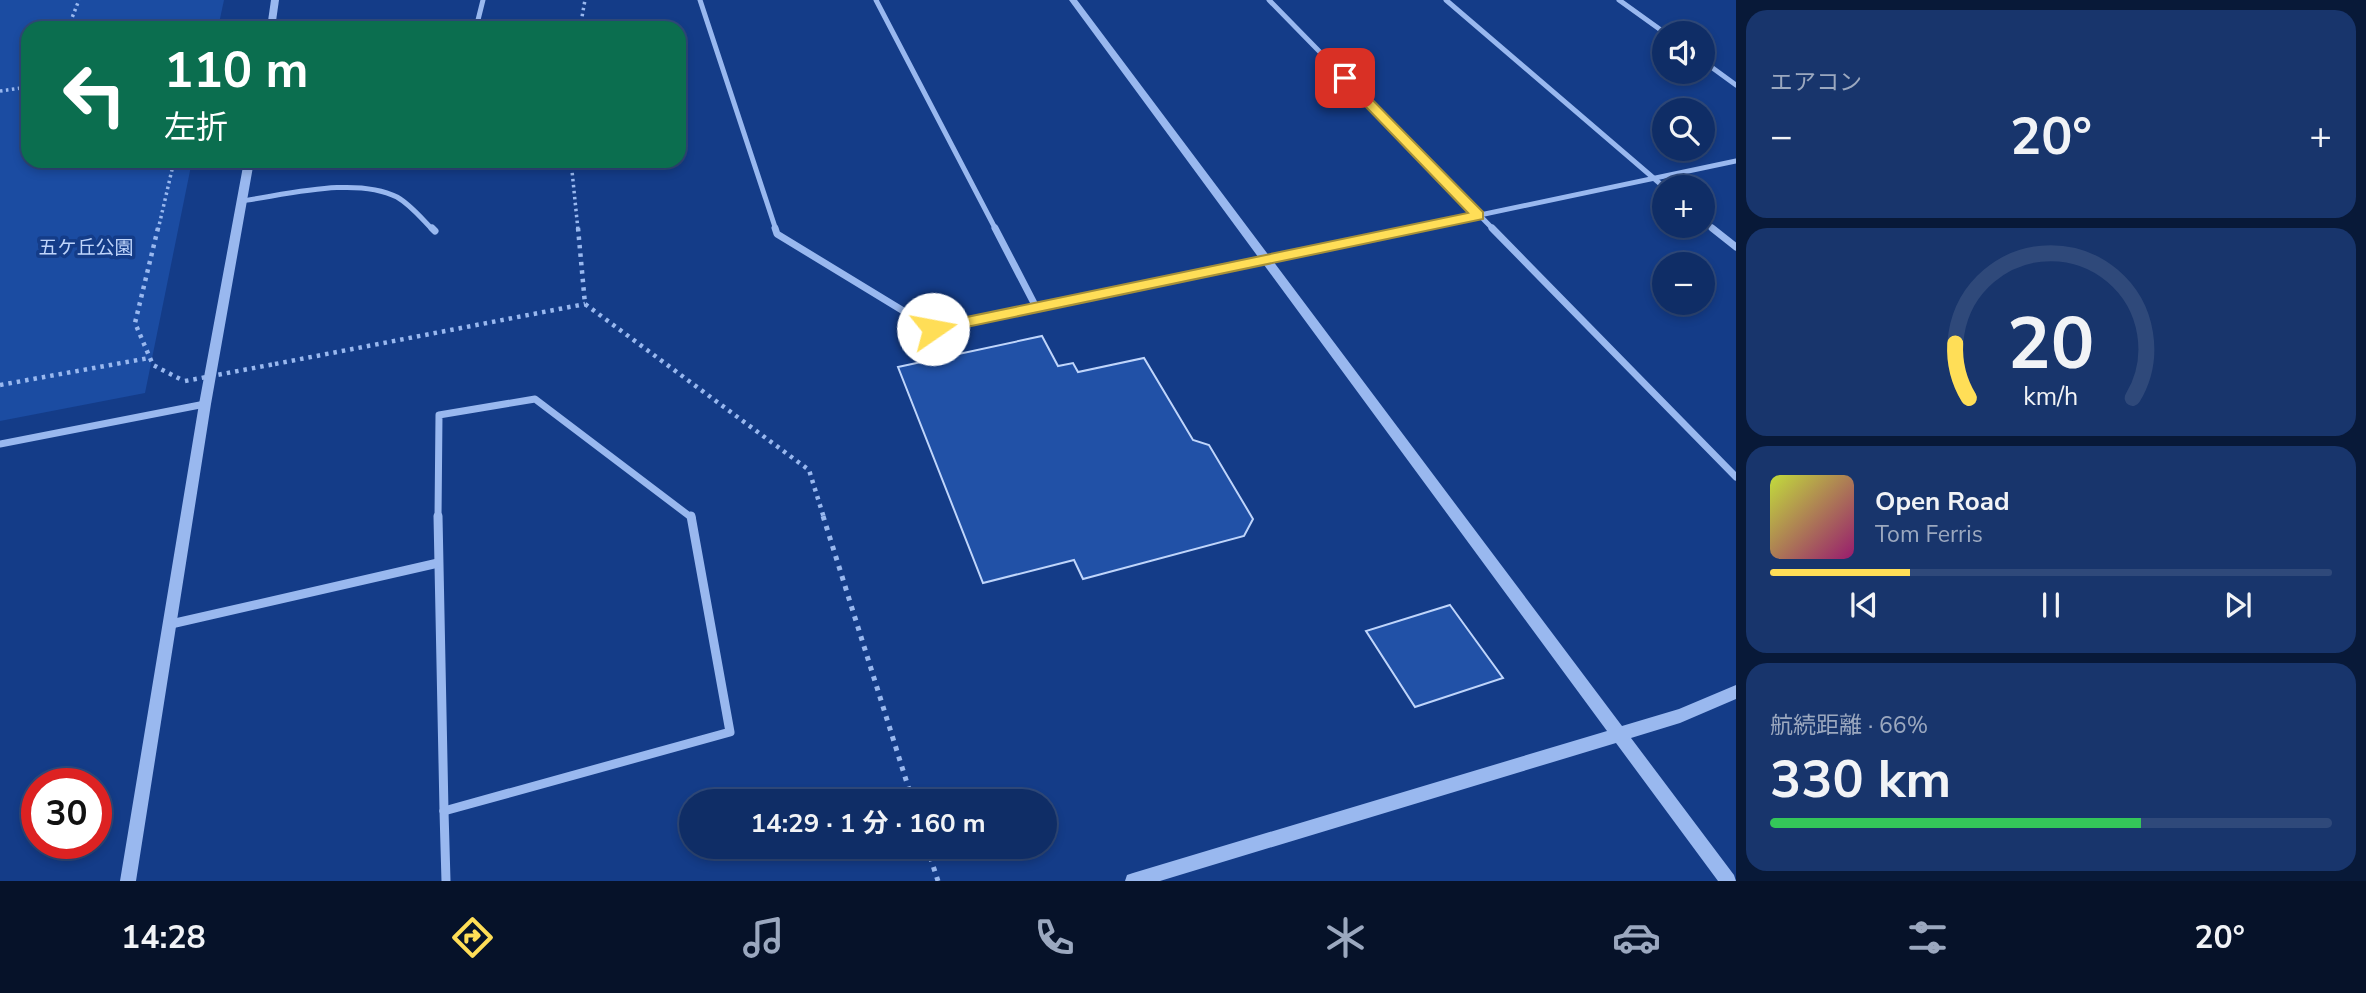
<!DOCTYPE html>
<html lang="ja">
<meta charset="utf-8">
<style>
body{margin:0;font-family:"Nunito Sans","Noto Sans JP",sans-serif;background:#18356c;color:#f1f3f6;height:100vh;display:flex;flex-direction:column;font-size:26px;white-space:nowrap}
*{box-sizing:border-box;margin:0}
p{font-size:23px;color:#9ba8bf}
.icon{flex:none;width:38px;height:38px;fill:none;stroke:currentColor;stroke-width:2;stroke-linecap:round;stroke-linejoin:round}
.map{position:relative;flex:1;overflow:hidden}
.panel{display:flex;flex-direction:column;gap:10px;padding:10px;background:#081938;width:630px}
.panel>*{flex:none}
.hud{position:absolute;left:21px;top:21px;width:665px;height:147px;border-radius:21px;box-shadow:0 4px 10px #0003,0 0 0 2px #2f497a;background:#0b6e4f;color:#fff;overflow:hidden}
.controls{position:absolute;left:1652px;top:21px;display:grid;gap:14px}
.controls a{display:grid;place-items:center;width:63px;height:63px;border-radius:50%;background:#0f2d66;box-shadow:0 4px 10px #0003,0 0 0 2px #2f497a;font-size:35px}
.speed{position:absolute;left:21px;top:768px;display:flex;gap:14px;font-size:35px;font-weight:700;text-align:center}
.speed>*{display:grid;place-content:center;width:91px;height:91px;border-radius:50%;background:#0f2d66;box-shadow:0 4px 10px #0003,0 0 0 2px #2f497a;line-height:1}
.speed .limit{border:10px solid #d22;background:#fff;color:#111}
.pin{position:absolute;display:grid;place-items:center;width:60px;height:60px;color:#fff;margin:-30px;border-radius:14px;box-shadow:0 4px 10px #0006}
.me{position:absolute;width:77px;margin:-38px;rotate:78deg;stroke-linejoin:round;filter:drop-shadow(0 0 5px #0008)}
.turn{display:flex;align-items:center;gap:24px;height:147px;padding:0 28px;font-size:32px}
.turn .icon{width:91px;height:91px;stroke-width:2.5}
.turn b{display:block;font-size:49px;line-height:60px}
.big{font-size:52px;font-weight:700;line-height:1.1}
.panel .card{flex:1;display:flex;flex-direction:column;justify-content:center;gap:10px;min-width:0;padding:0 24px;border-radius:21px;background:#18356c}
.panel .dial{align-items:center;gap:0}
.dial svg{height:182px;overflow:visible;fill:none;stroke:#2f497a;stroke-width:7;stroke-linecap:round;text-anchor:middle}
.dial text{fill:#f1f3f6;stroke:none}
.song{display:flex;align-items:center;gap:21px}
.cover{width:84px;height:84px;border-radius:10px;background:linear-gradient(135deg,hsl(70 70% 55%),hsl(320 70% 35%))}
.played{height:7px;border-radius:4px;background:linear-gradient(90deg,#ffde57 25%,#2f497a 25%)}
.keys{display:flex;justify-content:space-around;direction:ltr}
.heat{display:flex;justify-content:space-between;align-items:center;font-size:38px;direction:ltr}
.charge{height:10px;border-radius:5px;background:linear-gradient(90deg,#34c759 66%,#2f497a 0)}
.trip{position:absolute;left:679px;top:789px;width:378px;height:70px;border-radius:35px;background:#0f2d66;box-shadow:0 4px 10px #0003,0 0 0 2px #2f497a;font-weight:700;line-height:70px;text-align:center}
.dock{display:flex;height:112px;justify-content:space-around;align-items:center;background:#061229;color:#9ba8bf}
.dock .icon{width:49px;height:49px}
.dock .active{color:#ffde57}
.dock b{font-size:32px;color:#f1f3f6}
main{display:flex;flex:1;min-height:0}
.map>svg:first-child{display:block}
.green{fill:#1b4ca2}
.building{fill:#2151a7;stroke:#bfd5fb;stroke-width:2}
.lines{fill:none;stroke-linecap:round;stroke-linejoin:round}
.path-far2{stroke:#99b8ef;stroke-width:3.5;stroke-dasharray:2.5 3.5;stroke-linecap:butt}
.path-far1{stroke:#99b8ef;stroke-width:4.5;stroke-dasharray:3.5 5;stroke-linecap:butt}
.path{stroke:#99b8ef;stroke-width:5;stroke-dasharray:4.5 6;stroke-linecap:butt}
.minor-far2{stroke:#99b8ef;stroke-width:5}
.minor-far1{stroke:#99b8ef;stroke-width:7}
.minor{stroke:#99b8ef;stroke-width:9}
.tertiary{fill:#99b8ef;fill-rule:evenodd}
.path-bridge{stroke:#99b8ef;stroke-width:4.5;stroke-dasharray:3.5 5;stroke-linecap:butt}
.route{fill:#ffde57;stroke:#a69039;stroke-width:2}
.labels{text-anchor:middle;stroke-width:7;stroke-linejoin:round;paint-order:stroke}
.park-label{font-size:19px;fill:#bfd5fb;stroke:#143c88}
</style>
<main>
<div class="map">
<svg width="1736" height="881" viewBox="0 0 1736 881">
<rect width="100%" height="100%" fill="#143c88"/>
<polygon class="green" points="0,0 224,0 218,28 28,28 28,161 192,161 145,393 0,421"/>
<g class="building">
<polygon points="1042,336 1058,366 1073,363 1078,372 1144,358 1193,440 1209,445 1253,519 1244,536 1083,579 1074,560 983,583 898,367"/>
<polygon points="1450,605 1503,678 1415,707 1366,631"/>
</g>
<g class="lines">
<g class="path-far2">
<polyline points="68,28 79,0"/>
<polyline points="580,28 585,0"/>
<polyline points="0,91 28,87"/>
<polyline points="571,161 578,230"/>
<polyline points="158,230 174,161"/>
</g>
<g class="path-far1">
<polyline points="158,228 135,323 153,365 184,381"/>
<polyline points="578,228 585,304 809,470 824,518"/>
<polyline points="275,364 585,304"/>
<polyline points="0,385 149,358"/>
</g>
<g class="path">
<polyline points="823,516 913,802"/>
<polyline points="927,847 938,881"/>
</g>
<g class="minor-far2">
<polyline points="700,0 776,230"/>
<polyline points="876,0 996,230"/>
<polyline points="1269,0 1494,230"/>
<polyline points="1446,0 1664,187"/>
<polyline points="1619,0 1665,33"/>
<polyline points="476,28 483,0"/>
<polyline points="1703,61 1736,85"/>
<path d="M 241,201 C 286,195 355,176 397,197 C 411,205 422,219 433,230"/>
<polyline points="1703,220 1715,230"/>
<polyline points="1409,230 1736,161"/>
</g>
<g class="minor-far1">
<polyline points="432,228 435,231"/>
<polyline points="775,228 777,234 933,329 1417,228"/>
<polyline points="995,228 1036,307"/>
<polyline points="1492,228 1736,477"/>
<polyline points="1712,228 1736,247"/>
<polyline points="0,444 205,404"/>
<polyline points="438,518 439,415 535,399 692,518"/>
</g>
<g class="minor">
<polyline points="438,516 444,811"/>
<polyline points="171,624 438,563"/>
<polyline points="444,811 446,881"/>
<polyline points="444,811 730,732 691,516"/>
</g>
<g class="tertiary">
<polygon points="271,0 279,0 275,28 267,28"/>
<polygon points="1069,0 1077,0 1622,726 1679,709 1736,685 1736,699 1680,723 1631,738 1734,875 1736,881 1718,881 1616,743 1160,881 1125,881 1127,875 1133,873 1607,731"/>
<polygon points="244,161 254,161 211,404 136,881 120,881 199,404"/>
</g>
<polyline class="path-bridge" points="185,381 275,364"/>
</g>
<polygon class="route" points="1341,76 1349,76 1483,212 1483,219 933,334 927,333 925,329 933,324 1468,213 1341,81"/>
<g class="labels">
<g class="park-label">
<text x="86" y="254">五ケ丘公園</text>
</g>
</g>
</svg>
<div class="controls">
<a><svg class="icon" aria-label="sound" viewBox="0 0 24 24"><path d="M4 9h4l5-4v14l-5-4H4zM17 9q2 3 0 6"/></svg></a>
<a><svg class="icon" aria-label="search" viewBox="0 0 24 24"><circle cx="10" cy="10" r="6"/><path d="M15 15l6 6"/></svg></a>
<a>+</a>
<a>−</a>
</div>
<div class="speed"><div class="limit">30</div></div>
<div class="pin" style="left:1345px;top:78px;background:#d93025"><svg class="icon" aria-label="arrive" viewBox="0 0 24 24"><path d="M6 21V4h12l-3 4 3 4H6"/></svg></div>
<svg class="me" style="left:933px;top:329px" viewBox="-20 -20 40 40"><circle r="19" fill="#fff"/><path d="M0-13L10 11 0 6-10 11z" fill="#ffde57"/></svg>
<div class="trip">14:29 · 1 分 · 160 m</div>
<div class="hud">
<div class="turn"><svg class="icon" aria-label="left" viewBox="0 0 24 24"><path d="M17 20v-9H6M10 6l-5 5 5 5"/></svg><div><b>110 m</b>左折</div></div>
</div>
</div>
<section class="panel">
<div class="card"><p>エアコン</p>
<div class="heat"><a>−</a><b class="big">20°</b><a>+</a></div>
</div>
<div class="card dial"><svg viewBox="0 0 100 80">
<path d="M14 69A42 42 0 1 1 86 69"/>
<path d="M14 69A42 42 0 0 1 8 45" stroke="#ffde57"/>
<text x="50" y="56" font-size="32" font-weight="700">20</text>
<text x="50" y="72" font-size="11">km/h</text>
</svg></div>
<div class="card">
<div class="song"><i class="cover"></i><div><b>Open Road</b><p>Tom Ferris</p></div></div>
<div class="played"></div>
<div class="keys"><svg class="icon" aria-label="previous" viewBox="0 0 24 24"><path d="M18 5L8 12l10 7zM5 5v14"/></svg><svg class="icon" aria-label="pause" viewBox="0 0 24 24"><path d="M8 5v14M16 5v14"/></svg><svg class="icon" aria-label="next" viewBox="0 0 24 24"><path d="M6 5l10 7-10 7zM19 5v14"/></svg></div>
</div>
<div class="card"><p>航続距離 · 66%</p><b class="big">330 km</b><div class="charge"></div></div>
</section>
</main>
<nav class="dock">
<b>14:28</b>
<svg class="icon active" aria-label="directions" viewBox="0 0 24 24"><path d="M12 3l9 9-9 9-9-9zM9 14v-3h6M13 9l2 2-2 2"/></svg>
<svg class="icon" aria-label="music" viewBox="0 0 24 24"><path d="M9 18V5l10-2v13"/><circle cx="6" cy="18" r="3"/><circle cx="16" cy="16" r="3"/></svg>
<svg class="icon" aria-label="phone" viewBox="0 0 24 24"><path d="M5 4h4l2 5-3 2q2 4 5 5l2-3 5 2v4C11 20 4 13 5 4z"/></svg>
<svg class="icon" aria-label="climate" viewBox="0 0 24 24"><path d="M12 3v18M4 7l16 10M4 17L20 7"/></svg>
<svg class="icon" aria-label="car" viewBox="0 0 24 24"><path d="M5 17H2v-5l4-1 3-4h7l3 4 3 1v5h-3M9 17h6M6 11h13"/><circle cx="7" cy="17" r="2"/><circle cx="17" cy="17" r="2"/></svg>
<svg class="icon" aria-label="filters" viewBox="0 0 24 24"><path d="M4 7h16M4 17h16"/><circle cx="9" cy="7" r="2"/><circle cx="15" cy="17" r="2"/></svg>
<b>20°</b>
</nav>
